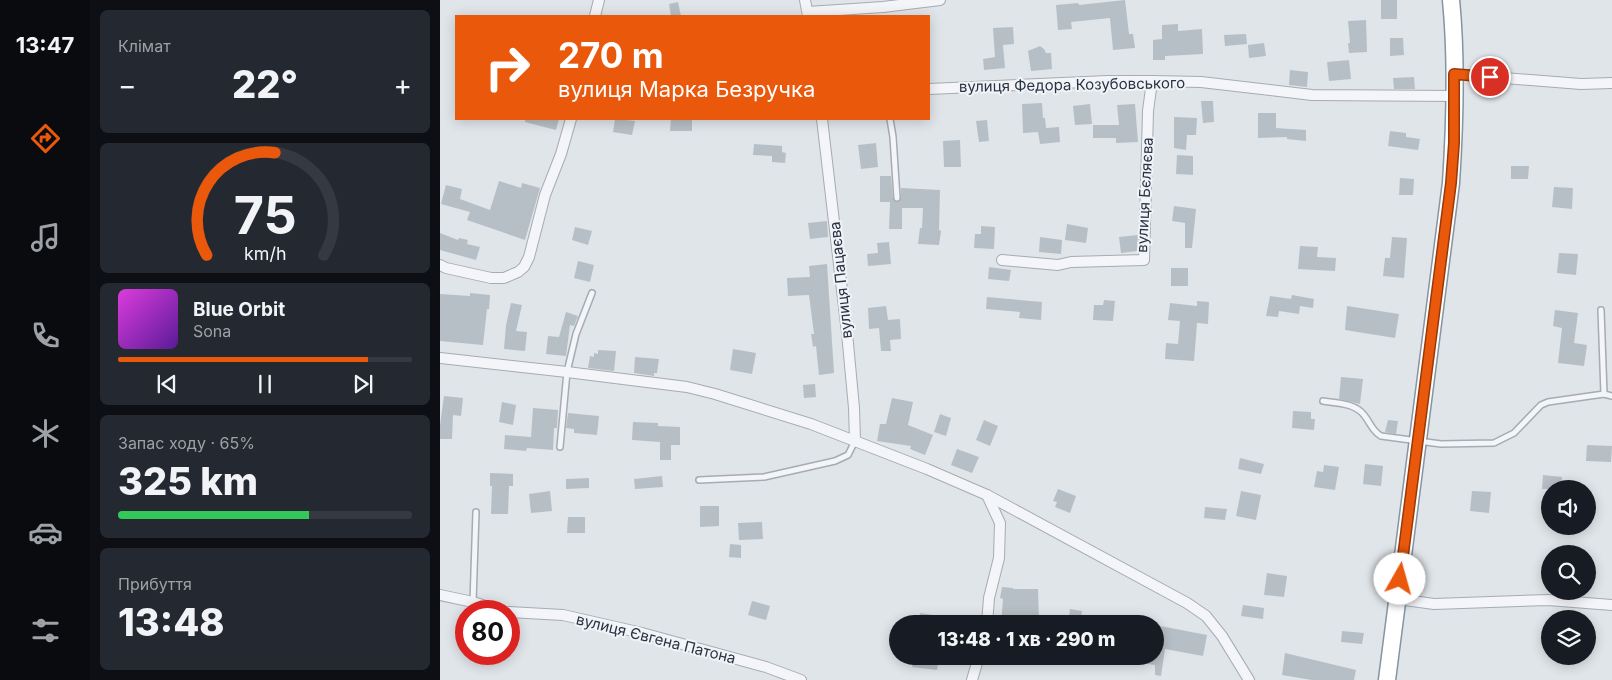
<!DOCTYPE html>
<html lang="uk">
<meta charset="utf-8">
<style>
body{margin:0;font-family:Inter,sans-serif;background:#242831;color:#f1f3f6;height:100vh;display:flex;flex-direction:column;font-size:19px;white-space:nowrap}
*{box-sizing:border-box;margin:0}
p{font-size:16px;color:#9ea1a6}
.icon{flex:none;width:28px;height:28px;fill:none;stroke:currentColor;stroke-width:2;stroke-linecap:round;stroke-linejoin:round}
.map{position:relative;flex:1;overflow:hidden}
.details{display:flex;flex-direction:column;gap:10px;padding:10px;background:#0d0f14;width:350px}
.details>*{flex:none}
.top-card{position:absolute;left:15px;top:15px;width:475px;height:105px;border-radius:0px;box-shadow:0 2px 12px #0003;background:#ea580c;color:#fff;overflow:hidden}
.controls{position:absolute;left:1101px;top:480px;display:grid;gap:10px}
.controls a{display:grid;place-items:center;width:55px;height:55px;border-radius:50%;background:#171b24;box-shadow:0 2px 12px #0003;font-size:25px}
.speed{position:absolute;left:15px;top:600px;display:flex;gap:10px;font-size:25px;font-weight:700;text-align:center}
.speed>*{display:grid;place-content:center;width:65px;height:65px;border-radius:50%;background:#171b24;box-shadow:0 2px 12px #0003;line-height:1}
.speed .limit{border:8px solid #d22;background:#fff;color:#111}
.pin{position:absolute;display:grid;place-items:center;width:42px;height:42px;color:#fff;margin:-21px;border:2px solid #fff;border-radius:50%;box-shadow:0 1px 5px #0007}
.me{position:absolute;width:55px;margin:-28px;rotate:7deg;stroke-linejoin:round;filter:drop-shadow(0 0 4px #0008)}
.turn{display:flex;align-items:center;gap:18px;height:105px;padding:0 20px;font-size:22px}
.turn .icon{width:65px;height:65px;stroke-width:2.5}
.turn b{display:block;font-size:35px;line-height:42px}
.big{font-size:38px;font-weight:800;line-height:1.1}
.details .widget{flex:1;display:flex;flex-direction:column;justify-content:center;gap:8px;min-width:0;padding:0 18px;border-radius:8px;background:#242831}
.details .dial{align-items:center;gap:0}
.dial svg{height:130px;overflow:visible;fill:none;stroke:#363941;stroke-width:7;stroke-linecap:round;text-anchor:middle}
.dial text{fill:#f1f3f6;stroke:none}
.song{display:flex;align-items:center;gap:15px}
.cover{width:60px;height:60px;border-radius:8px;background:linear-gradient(135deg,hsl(300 70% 55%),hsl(270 70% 35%))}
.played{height:5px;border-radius:2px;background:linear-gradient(90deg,#ea580c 85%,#363941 85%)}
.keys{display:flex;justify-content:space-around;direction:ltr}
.heat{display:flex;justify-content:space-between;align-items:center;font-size:28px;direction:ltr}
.charge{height:8px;border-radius:4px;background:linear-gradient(90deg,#34c759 65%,#363941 0)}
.trip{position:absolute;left:449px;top:615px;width:275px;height:50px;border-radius:25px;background:#171b24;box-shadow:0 2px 12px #0003;font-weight:800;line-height:50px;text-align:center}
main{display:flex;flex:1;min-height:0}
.tabs{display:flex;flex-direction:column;width:90px;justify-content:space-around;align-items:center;background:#090b0e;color:#9ea1a6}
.tabs .icon{width:35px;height:35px}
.tabs .current{color:#ea580c}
.tabs b{font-size:22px;color:#f1f3f6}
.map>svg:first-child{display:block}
.building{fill:#b7bfc6}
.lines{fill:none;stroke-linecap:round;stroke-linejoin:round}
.service-casing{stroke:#a5acb3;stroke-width:8}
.minor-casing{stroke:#a5acb3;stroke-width:12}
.trunk-casing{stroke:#8794a1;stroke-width:19}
.service{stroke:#f3f5f8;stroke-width:5}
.minor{stroke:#f3f5f8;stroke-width:10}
.trunk{stroke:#fff;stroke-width:16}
.route-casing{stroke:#983908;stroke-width:12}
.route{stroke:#ea580c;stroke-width:9}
.labels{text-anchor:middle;stroke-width:4;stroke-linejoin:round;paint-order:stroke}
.street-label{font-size:15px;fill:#283441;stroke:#f0f3f7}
</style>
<main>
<nav class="tabs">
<b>13:47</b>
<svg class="icon current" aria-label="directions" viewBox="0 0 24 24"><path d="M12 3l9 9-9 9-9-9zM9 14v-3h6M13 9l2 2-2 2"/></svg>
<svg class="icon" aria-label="music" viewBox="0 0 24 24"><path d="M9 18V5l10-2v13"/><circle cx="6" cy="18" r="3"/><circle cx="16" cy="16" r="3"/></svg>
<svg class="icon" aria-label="phone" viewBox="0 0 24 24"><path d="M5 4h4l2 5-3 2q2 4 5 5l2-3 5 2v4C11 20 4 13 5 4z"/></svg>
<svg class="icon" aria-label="climate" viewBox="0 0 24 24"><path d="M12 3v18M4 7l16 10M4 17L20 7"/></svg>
<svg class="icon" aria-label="car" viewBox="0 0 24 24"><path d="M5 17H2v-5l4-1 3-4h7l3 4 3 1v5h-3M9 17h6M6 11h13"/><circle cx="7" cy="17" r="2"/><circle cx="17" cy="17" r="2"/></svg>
<svg class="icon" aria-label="filters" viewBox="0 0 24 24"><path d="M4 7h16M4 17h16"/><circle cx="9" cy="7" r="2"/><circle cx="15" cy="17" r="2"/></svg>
</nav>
<section class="details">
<div class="widget"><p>Клімат</p>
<div class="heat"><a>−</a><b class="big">22°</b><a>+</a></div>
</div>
<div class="widget dial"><svg viewBox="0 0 100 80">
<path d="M14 69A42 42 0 1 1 86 69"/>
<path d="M14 69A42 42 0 0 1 56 6" stroke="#ea580c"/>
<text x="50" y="56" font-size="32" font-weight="700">75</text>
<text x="50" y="72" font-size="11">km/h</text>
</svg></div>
<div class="widget">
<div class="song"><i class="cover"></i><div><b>Blue Orbit</b><p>Sona</p></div></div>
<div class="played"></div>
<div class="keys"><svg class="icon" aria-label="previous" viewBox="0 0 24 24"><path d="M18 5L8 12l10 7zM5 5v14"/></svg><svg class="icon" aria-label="pause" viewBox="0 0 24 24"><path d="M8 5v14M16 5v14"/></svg><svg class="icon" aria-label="next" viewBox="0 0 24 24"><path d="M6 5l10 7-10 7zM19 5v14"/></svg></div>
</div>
<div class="widget"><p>Запас ходу · 65%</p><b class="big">325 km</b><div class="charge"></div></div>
<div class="widget"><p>Прибуття</p><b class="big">13:48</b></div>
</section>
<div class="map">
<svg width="1172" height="680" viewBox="0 0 1172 680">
<rect width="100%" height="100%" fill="#e0e5e9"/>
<g class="building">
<polygon points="685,0 689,34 693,34 695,48 673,50 670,18 631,22 632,29 618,30 616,5 638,3 639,5"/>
<rect x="941" y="0" width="16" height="19"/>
<polygon points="238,2 241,16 231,16 229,4"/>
<polygon points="926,20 927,52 909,53 908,43 910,43 908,21"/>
<polygon points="738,24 738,31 762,29 763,54 725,56 725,60 713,60 713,40 722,39 722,25"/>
<polygon points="573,27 574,44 563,45 565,68 544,70 543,59 555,57 553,28"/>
<polygon points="806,34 807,44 785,46 784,35"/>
<polygon points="950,38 963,38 964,55 950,56"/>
<polygon points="824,43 826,56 809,58 808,45"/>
<polygon points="600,46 604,49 606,53 611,53 612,69 591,71 588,51"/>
<polygon points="909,60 911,79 889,81 887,62"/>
<polygon points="850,70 868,72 867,87 849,85"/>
<polygon points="974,77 975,89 954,89 953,78"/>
<polygon points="761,101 773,101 774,122 763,123"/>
<polygon points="602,103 603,118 605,118 606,128 619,127 620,142 600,144 598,132 583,133 582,104"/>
<polygon points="650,104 652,124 635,125 633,106"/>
<polygon points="695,104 698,142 676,143 676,138 653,138 653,125 679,125 677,105"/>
<polygon points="818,113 836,113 836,128 866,130 866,141 847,139 847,137 818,138"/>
<polygon points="734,117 757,118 756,135 747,135 746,150 734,148"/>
<polygon points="85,119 119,119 116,130 85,122"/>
<polygon points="175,119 195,121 192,135 173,132"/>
<polygon points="231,119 252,119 252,131 230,131"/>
<polygon points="547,120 549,141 539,142 536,121"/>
<polygon points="950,131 966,133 966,137 980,139 978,150 948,146"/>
<polygon points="520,140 521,167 504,167 503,141"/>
<polygon points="436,143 438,167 421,169 418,145"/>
<polygon points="314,144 342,146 342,152 346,153 345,163 332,162 332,156 313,155"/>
<polygon points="737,155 753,156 753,175 736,174"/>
<polygon points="1071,166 1089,166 1088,179 1071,179"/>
<polygon points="440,176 451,176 453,198 456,202 459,202 461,199 461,188 500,190 499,230 501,231 499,245 478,244 480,228 482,228 483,208 462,208 462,229 449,229 450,202 440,202"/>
<polygon points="960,178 974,179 973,195 959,195"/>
<polygon points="59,181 81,188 82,183 100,188 85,240 27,220 30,212 1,204 6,185 22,189 20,199 50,210"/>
<polygon points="1114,187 1133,188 1132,209 1112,207"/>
<polygon points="734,206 756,209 752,248 745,248 745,223 732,221"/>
<polygon points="387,221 388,237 370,239 368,223"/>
<polygon points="627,224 648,228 646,243 625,240"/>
<polygon points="541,226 555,227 554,249 534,248 535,234 541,234"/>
<polygon points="135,227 152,231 148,245 132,240"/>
<polygon points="0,233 18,240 19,238 28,240 27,244 40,247 36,260 0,250"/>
<polygon points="698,235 697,251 681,253 679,237"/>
<polygon points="600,237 622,240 621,254 599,252"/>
<polygon points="952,237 967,238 964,278 943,276 945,258 950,258"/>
<polygon points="449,242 451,264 428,266 427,254 438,253 437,243"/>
<polygon points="860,246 878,247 877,257 896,258 895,271 858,269"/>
<polygon points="1119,253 1138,254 1136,275 1117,273"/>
<polygon points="138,261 154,265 150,282 134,278"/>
<polygon points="387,264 394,373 379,375 376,346 373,347 371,334 374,334 369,295 348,296 347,278 370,277 369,266"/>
<polygon points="549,267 571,270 569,281 548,279"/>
<rect x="731" y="268" width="17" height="18"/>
<polygon points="30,293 50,295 49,309 47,309 43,345 0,341 0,294 30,296"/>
<polygon points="852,295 874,299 873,308 860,306 859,314 839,311 838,317 826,316 830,296 851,299"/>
<polygon points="547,297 602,302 601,320 579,318 580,312 546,309"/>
<polygon points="664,300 675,301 673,321 653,320 654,305 663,305"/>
<polygon points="757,301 769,302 768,324 757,323 754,361 725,359 726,343 738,344 740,321 728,320 730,303 757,306"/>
<polygon points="71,303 82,305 76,331 87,332 85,351 64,349 66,325"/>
<polygon points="446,306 448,320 460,319 461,339 450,340 451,351 441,351 439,328 429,329 428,308"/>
<polygon points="907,306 959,314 955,338 905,330"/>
<polygon points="1115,310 1138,313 1134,343 1147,345 1144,366 1118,363 1122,328 1113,326"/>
<polygon points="126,312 138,316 134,326 130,325 126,356 106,354 108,336 119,337"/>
<polygon points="293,349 316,353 312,374 290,370"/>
<polygon points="158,350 176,351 174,371 148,368 150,356 154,357 154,353 158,354"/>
<polygon points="195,357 219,359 217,373 214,373 214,376 194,373"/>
<polygon points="901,377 923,379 920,404 899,399"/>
<polygon points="375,384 376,397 364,398 363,385"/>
<polygon points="4,396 23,398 21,416 13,415 12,439 0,439 0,425"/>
<polygon points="452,398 473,402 468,425 493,435 485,455 470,449 471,446 437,441 440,424 446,424"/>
<polygon points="62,402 76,405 73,425 59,422"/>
<polygon points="93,408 118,410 117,428 114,428 113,450 87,448 86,451 64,449 65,435 91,437"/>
<polygon points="853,411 871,412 871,419 875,419 874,430 852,428"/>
<polygon points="128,413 159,416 157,435 134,433 134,429 126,428"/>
<polygon points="500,414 511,418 506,436 494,432"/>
<polygon points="544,420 558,426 550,446 536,440"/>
<polygon points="948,420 958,421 956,434 945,432"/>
<polygon points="193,422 218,423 218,426 240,427 240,445 231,445 231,460 220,460 220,442 192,440"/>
<polygon points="1147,445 1172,446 1171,462 1146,461"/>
<polygon points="517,449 539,457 532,473 511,465"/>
<polygon points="800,458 824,464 821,474 798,469"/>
<polygon points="925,464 943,466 941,486 923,484"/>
<polygon points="884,465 899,467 895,490 874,487 877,471 883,472"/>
<polygon points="50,473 73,474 73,486 69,486 68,514 51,514 52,486 50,486"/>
<polygon points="1103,475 1122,477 1121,489 1102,489"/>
<polygon points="222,476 223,487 195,489 194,479"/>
<polygon points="149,478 149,488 126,489 126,479"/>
<polygon points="618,489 636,496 630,513 615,507 617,502 613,501"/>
<polygon points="110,491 112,511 91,513 89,494"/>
<polygon points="801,491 821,495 816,520 796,516"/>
<polygon points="1032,491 1051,492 1049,513 1030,511"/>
<polygon points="260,506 279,506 279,526 260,527"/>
<polygon points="765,507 787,509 785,520 764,518"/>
<polygon points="128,517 145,517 145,533 127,533"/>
<polygon points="322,522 323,539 299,540 298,523"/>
<polygon points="290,544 301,545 301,558 289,557"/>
<polygon points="827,573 847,576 844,597 824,595"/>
<polygon points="562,587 573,588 573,589 598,589 599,624 561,624 563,599 560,598"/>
<polygon points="312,601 330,606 326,620 308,615"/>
<polygon points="803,605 824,608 823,619 801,616"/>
<polygon points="630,609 642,611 640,624 628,624"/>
<polygon points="480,613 514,618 514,624 478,624"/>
<polygon points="715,625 767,635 763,656 725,649 721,676 715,675 715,665 694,662 695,656 715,656"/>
<polygon points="902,631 924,633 922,644 901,642"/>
<polygon points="845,653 916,670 914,680 872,680 842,675"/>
<polygon points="474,656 499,656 497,670 472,667"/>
</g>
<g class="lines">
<g class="service-casing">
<g id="service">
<polyline points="450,119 453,137 457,198"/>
<polyline points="1161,310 1164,394"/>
<path d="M 883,401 C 896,403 915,403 924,415 C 930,422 932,431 941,436 L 1001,444 L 1054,443 L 1074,433 L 1101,405 L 1108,402 L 1164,394 L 1172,396"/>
<polyline points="120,447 127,372 136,334 152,293"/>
<polyline points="259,480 324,477 395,461 408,455 415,441"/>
<polyline points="33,602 36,512"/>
</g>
</g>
<g class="minor-casing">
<g id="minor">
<polyline points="365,0 368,16"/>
<polyline points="368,12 443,7 500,0"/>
<polyline points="155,16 159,0"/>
<polyline points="1014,74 1141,84 1172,83"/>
<polyline points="489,89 668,81 712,81 761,82 872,95 1014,96"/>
<polyline points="382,119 407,333 414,408 415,441"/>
<polyline points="562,260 618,265 631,262 704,260 708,111 712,81"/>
<polyline points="0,265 6,268 51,278 64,278 78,272 84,267 89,257 105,195 121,154 131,119"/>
<polyline points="0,358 127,372 247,387 275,394 371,424 487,469 547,495 747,603 766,616 782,636 809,680"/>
<polyline points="0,595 33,602 61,611"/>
<polyline points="958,599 994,604 1108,600 1172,605"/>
<polyline points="69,612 123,615 202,633 326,667 361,680"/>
<polyline points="547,624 549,598 559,558 560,523 547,495"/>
<polyline points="532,680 539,656"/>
</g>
</g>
<g class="trunk-casing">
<path id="trunk" d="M 947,680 L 1011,183 C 1015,122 1017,60 1011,0"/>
</g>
<use href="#service" class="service"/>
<use href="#minor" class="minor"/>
<use href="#trunk" class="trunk"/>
</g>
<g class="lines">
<g class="route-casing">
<polyline id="route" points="960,579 1011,183 1014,143 1014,74 1050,77"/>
</g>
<use href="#route" class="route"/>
</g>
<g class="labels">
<g class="street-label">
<text transform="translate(632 85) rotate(-1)" y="5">вулиця Федора Козубовського</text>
<text transform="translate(705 195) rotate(-87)" y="5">вулиця Бєляєва</text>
<text transform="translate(401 280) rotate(-96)" y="5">вулиця Пацаєва</text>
<text transform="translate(216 639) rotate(14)" y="5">вулиця Євгена Патона</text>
</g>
</g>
</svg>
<div class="controls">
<a><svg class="icon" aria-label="sound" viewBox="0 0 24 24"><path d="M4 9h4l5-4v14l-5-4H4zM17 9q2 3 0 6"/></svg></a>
<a><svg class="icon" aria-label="search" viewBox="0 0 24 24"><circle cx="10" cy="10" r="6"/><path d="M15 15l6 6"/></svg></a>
<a><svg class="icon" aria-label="layers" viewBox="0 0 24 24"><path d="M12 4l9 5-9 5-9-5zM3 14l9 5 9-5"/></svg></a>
</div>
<div class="speed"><div class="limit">80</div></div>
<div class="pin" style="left:1050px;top:77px;background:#d93025"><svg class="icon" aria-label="arrive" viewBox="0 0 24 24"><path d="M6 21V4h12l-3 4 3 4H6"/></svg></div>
<svg class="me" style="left:960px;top:579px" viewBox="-20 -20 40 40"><circle r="19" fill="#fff"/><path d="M0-13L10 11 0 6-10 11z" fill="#ea580c"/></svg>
<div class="trip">13:48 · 1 хв · 290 m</div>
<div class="top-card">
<div class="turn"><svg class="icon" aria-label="right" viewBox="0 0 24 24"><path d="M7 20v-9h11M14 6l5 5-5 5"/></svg><div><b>270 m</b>вулиця Марка Безручка</div></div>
</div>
</div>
</main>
